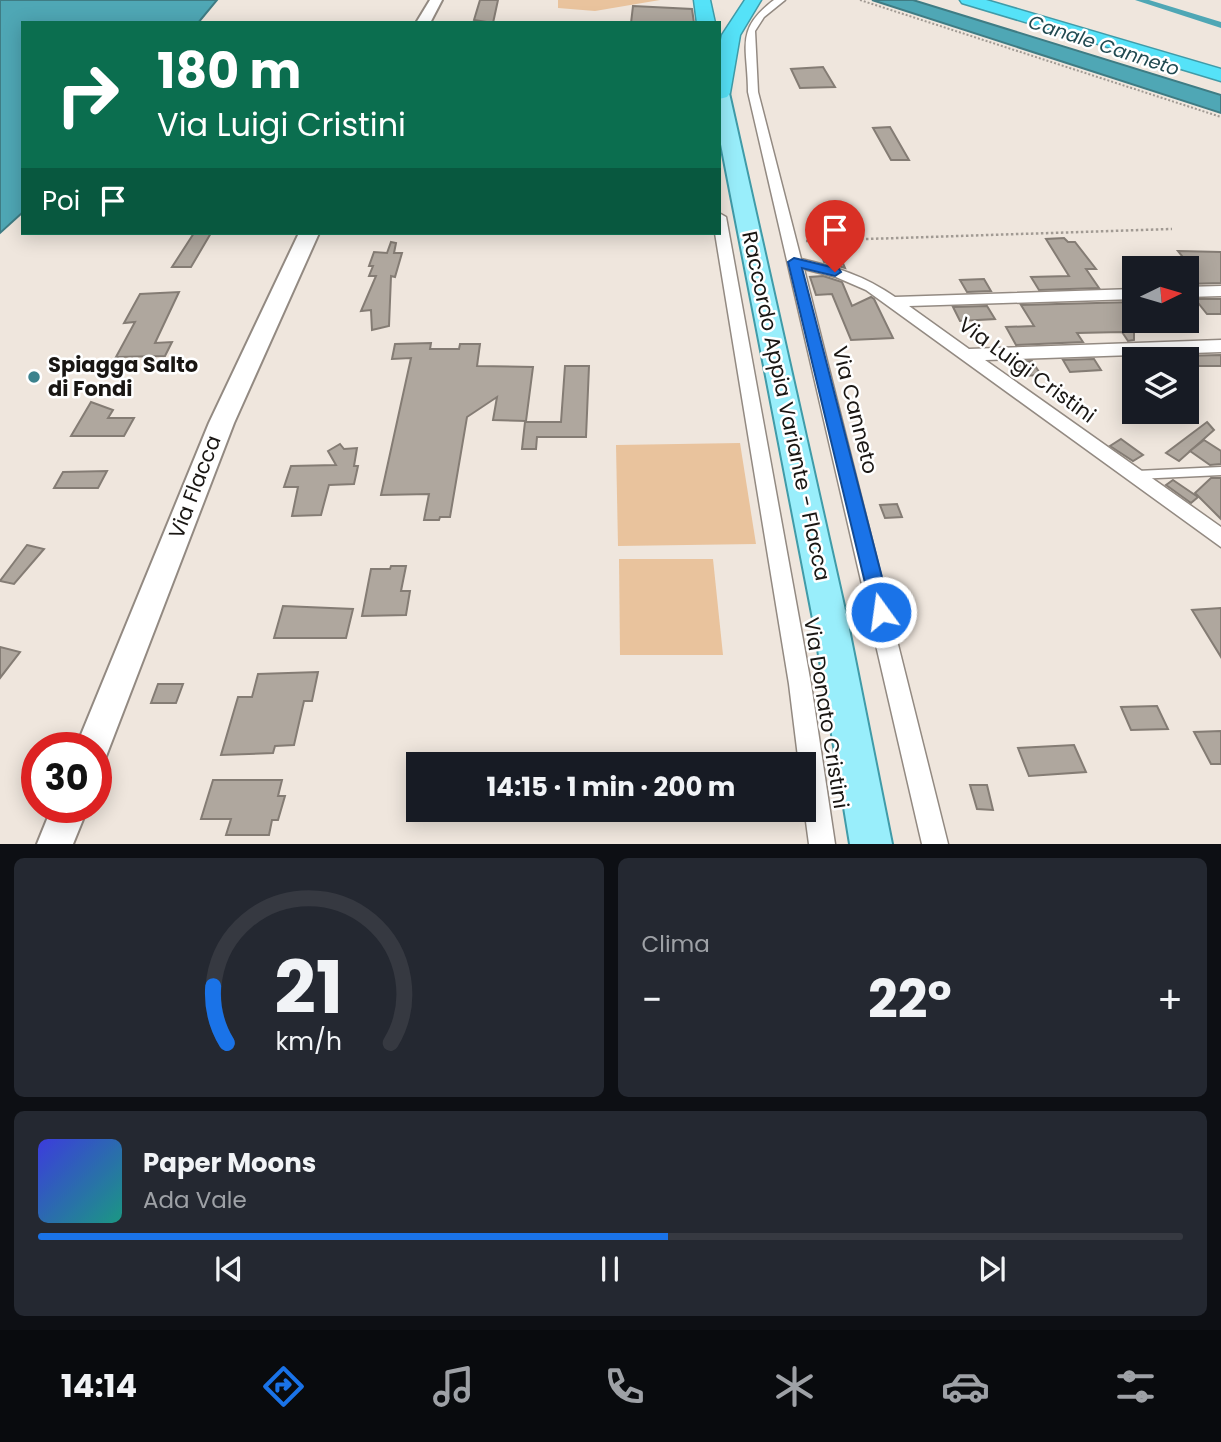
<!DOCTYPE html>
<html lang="it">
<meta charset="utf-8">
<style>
body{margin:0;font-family:Poppins,sans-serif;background:#242831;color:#f1f3f6;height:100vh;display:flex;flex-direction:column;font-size:26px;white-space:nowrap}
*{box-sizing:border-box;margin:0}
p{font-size:23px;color:#9ea1a6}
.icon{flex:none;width:38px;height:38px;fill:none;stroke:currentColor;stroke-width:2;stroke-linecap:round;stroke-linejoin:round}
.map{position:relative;height:844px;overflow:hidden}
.details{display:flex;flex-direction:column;gap:14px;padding:14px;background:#0d0f14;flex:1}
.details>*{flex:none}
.hud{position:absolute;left:21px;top:21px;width:700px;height:214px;border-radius:0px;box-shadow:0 4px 18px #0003;background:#0b6e4f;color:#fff;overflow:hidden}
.needle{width:46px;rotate:85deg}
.buttons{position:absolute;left:1122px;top:256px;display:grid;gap:14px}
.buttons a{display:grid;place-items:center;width:77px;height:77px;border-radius:0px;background:#171b24;box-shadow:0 4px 18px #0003;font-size:35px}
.speed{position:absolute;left:21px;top:732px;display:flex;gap:14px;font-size:35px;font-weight:700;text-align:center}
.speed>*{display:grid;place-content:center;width:91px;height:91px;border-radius:50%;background:#171b24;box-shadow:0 4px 18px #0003;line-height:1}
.speed .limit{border:10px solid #d22;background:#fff;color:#111}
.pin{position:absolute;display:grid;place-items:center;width:60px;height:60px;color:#fff;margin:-72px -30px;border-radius:50% 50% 50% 0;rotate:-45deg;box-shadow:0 0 7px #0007}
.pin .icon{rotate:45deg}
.me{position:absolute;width:77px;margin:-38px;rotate:346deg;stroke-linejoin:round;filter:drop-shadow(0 0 5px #0008)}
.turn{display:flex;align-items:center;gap:24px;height:147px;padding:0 21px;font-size:32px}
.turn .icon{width:91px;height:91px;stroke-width:2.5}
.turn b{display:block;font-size:49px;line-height:60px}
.then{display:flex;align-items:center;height:66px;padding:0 21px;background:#0003;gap:14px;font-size:26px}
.big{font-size:52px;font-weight:700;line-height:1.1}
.details .tile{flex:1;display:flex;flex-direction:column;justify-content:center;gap:10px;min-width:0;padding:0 24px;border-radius:10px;background:#242831}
.details .dial{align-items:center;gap:0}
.dial svg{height:182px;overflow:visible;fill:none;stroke:#363941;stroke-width:7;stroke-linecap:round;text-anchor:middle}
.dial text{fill:#f1f3f6;stroke:none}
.song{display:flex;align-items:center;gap:21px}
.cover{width:84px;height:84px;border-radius:10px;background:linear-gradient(135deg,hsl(240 70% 55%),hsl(170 70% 35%))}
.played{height:7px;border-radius:4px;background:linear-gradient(90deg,#1a73e8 55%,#363941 55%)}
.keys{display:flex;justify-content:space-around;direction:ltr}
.heat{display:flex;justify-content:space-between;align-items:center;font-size:38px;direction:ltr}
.details .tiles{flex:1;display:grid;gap:14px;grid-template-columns:1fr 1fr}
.tile:last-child{grid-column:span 2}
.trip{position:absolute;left:406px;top:752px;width:410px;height:70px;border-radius:0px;background:#171b24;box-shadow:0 4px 18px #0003;font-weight:700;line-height:70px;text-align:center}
.dock{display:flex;height:112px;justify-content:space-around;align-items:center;background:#090b0e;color:#9ea1a6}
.dock .icon{width:49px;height:49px}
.dock .selected{color:#1a73e8}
.dock b{font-size:32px;color:#f1f3f6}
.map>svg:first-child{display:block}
.green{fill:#e9c39d}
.water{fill:#4fa7b5;stroke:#3f7c84;stroke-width:2}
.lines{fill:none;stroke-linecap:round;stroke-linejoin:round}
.canal{fill:#4fa7b5;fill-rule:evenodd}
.building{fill:#afa79e;stroke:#847c74;stroke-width:2}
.lane-casing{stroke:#938a82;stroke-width:3}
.street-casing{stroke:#938a82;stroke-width:3}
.secondary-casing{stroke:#938a82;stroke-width:4}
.primary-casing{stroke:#409ba8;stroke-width:4}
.highway-casing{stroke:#409ba8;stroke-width:3}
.path-far1{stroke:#a19a93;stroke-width:2;stroke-dasharray:2 2;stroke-linecap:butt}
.path{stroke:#a19a93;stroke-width:2.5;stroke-dasharray:2.5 2.5;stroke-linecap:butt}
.lane{fill:#fff;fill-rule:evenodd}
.street{fill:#fff;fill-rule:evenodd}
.secondary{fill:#fff;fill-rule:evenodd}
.primary{fill:#99eefb;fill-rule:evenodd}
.highway{fill:#55e2f8;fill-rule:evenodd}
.route{fill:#1a73e8;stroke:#114b97;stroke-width:2}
.poi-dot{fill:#3c828d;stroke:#fff;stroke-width:2.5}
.labels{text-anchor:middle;stroke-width:5;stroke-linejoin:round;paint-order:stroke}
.far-water-label{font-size:19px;font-style:italic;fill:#224a51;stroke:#fff}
.poi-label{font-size:21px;font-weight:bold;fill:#191613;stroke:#fff;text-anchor:start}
.street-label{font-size:21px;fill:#191613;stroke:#fff}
</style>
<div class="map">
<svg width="1221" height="844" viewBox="0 0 1221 844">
<rect width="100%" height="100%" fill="#efe6dd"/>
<g class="green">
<polygon points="558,0 660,0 595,11 558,8"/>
<polygon points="740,443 756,544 618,546 616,445"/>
<polygon points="619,559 713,559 723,655 620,655"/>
</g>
<g class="water">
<polygon points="0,0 217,0 198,23 23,23 23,212 0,233"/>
<polygon points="872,0 913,0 1221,95 1221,113"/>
</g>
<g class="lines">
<polygon class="canal" points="1135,0 1149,0 1221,22 1221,28"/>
</g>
<g class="building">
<polygon points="480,0 498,0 493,23 474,20"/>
<polygon points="633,6 692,9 694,23 631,23"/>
<polygon points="823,67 835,87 800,88 791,69"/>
<polygon points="890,127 909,160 891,160 873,128"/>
<polygon points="194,233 211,233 191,267 172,267"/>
<polygon points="1064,238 1068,242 1075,242 1096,269 1086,269 1099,288 1039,290 1031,277 1069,276 1046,239"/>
<polygon points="391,242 396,243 394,253 402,253 395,277 391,276 389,326 372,330 371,310 361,311 376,276 369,276 373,266 369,266 374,252 387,253"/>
<polygon points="819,247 837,249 845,268 824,262"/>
<polygon points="1178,251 1221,252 1221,283 1186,284 1186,261"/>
<polygon points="823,276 842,282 852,306 871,297 874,299 893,338 851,340 832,294 816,295 810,277"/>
<polygon points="984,279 991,291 967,292 960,280"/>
<polygon points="179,292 155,343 172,342 165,356 116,357 135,322 124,323 140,294"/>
<polygon points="1195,299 1221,299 1221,314 1207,314"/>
<polygon points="1134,302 1134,340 1128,341 1122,332 1077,333 1083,342 1016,345 1006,327 1034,326 1021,305"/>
<polygon points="987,306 995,319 960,321 953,307"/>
<polygon points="431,343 430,349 459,349 460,344 480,344 477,366 533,367 526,421 493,420 497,397 467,417 450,517 440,517 439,520 424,520 429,494 381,495 411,358 392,359 395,344"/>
<polygon points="1221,355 1221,366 1186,366 1186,359 1181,356"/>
<polygon points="1094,359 1101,370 1070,372 1063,360"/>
<polygon points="1032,361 1041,375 1020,376 1012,362"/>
<polygon points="565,366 589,366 586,437 537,437 536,449 522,449 525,422 561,422"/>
<polygon points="91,402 113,410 108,418 134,418 124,436 71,436"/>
<polygon points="1207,422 1214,430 1179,461 1166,453"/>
<polygon points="1121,439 1143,455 1133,461 1110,446"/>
<polygon points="1204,440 1221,451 1221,464 1210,465 1190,451"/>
<polygon points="340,444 344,449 357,448 354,466 358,466 354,484 329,485 321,515 292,516 298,487 284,487 291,466 336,465 328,451"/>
<polygon points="107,471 98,488 54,488 63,472"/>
<polygon points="1211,478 1221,478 1221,519 1195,493"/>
<polygon points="1173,480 1198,497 1191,503 1166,485"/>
<polygon points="897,504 902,517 885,518 880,505"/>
<polygon points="27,545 44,549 14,584 0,581"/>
<polygon points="391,566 406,566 401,591 410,591 406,615 362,616 371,569 390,569"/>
<polygon points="283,606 353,609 346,638 274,638"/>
<polygon points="1221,608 1221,657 1192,610"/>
<polygon points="0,647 20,652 0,678"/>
<polygon points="318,672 312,701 304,701 294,745 275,746 273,753 221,755 238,697 252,697 258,674"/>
<polygon points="158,684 183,684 176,703 151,703"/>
<polygon points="1157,706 1168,729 1131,730 1121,707"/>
<polygon points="1221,731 1221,764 1211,764 1194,732"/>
<polygon points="1074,745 1086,772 1029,776 1018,748"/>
<polygon points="213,780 282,780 278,796 285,796 278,820 272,820 269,835 226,835 231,819 201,819"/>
<polygon points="970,785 987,785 993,810 977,809"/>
</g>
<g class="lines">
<g class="lane-casing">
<polygon id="lane" points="1221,467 1221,475 1137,479 1134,478 1132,475 1134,472 1137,471"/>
</g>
<g class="street-casing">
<g id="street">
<path d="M 774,0 L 785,0 L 764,17 L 755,31 L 758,92 L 801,259 C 836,267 865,276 895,297 L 1134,289 L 1134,299 L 909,306 L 969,349 L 1221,340 L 1221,352 L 985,360 L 1221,527 L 1221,547 L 866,290 L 836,277 L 804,269 L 948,844 L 922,844 L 748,92 C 748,47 734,30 774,0 Z"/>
<polygon points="719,213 726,217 811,684 835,844 809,844 803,799 803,765 799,765 789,684 715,233 719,233"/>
<polygon points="1221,286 1221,296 1186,297 1186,287"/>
</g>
</g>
<g class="secondary-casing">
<g id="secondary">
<polygon points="430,0 442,0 430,23 416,23"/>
<polygon points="299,233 319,233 234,423 105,759 96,762 96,747 76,747 209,423"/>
<polygon points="52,807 88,807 73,844 37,844"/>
</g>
</g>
<g class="primary-casing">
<polygon id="primary" points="720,88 729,93 847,619 892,844 850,844 813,619 719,134"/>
</g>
<g class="highway-casing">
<g id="highway">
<polygon points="694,0 710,0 715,23 697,23"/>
<polygon points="745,0 761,0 740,35 730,93 727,97 719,99 719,49 722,35"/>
<polygon points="960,0 986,0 1221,69 1221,81 962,3"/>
</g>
</g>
<polyline class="path-far1" points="860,0 1221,117"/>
<polyline class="path" points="806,241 1172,229"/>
<use href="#lane" class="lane"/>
<use href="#street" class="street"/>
<use href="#secondary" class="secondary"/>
<use href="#primary" class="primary"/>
<use href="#highway" class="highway"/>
</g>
<polygon class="route" points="794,258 839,269 841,272 835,276 802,268 891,612 888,618 881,621 875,618 872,612 788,262"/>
<circle class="poi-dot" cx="34" cy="377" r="7"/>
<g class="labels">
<g class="far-water-label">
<text transform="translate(1104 45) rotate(18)" y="7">Canale Canneto</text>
</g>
<g class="poi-label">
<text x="48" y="372">Spiagga Salto<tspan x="48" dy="24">di Fondi</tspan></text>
</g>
<g class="street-label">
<text transform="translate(1027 370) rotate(36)" y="7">Via Luigi Cristini</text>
<text transform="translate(786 406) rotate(78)" y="7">Raccordo Appia Variante - Flacca</text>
<text transform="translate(855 410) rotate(76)" y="7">Via Canneto</text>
<text transform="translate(195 487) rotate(-69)" y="7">Via Flacca</text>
<text transform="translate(826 713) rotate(81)" y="7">Via Donato Cristini</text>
</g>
</g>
</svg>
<div class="buttons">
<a><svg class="needle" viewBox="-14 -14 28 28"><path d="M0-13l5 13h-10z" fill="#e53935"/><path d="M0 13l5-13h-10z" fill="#9ea1a6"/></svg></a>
<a><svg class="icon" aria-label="layers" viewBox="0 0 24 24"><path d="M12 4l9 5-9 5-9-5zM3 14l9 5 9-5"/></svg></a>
</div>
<div class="speed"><div class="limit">30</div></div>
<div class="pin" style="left:835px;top:272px;background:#d93025"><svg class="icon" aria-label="arrive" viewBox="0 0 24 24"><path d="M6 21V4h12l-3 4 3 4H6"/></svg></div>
<svg class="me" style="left:881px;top:612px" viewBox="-20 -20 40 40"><circle r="17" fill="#1a73e8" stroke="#fff" stroke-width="3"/><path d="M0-11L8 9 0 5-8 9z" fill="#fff"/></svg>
<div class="trip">14:15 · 1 min · 200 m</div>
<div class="hud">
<div class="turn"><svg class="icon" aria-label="right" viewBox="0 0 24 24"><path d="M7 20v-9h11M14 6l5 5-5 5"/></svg><div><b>180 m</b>Via Luigi Cristini</div></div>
<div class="then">Poi<svg class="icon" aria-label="arrive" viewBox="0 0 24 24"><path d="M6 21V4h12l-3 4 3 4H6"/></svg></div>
</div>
</div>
<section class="details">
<div class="tiles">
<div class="tile dial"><svg viewBox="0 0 100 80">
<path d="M14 69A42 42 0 1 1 86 69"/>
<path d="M14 69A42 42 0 0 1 8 44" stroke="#1a73e8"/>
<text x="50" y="56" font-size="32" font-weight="700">21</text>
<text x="50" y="72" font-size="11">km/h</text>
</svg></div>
<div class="tile"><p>Clima</p>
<div class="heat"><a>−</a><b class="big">22°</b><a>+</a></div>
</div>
<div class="tile">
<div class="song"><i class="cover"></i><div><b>Paper Moons</b><p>Ada Vale</p></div></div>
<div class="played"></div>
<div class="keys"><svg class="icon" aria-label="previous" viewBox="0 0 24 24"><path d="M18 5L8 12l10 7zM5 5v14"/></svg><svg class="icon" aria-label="pause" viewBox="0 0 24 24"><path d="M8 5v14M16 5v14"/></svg><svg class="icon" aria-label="next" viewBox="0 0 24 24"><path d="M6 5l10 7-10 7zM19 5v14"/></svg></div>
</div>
</div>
</section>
<nav class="dock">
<b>14:14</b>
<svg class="icon selected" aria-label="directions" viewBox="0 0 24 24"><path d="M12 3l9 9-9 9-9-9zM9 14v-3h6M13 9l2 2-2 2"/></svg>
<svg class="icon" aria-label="music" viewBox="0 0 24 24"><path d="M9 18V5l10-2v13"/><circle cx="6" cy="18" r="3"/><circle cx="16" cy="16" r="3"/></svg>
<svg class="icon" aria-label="phone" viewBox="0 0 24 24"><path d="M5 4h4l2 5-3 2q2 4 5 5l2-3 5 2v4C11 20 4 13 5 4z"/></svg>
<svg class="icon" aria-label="climate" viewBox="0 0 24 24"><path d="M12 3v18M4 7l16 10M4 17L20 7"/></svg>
<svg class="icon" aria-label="car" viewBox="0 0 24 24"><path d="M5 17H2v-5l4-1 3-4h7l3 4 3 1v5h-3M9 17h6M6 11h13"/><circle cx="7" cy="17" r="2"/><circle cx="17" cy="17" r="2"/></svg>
<svg class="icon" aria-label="filters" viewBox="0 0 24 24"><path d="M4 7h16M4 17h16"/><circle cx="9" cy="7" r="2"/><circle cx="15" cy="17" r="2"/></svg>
</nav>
